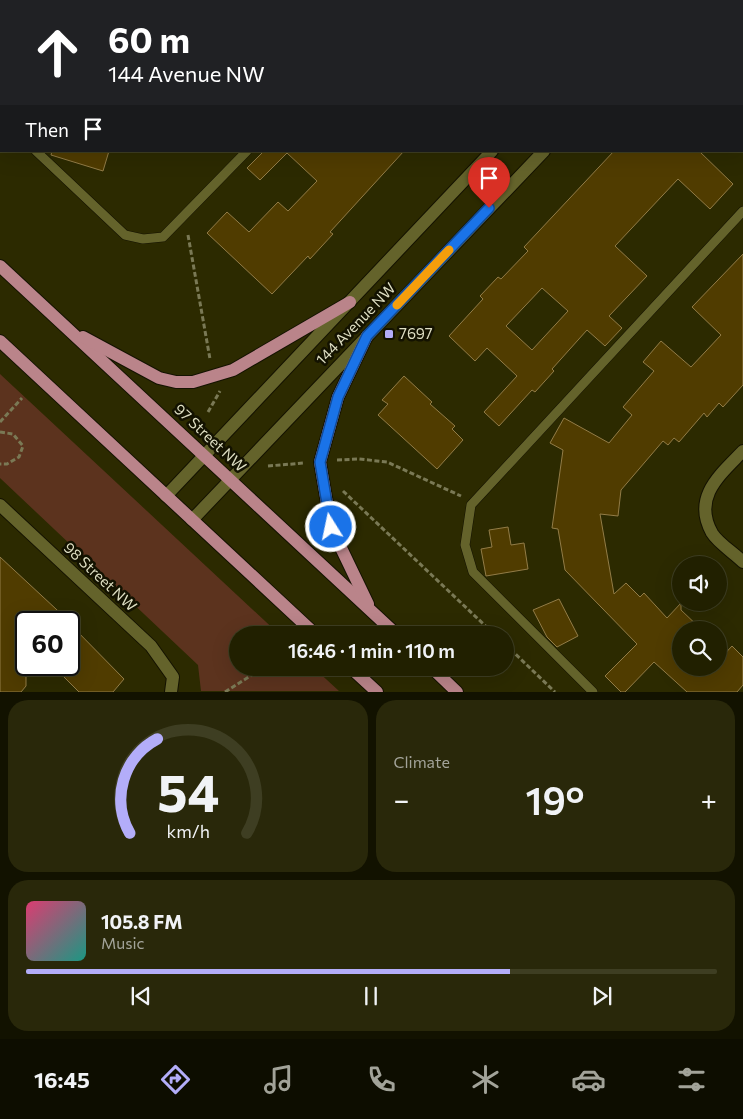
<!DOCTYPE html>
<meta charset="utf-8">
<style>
body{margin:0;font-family:Commissioner,sans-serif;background:#29280a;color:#f1f3f6;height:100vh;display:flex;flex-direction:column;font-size:19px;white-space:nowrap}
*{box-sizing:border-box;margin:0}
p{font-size:16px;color:#a2a399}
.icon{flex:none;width:28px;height:28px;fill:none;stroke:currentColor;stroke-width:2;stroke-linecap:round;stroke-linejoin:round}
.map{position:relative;height:692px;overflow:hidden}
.sheet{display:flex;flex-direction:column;gap:8px;padding:8px;background:#121200;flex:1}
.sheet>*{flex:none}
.guide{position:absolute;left:0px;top:0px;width:744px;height:152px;box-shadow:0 5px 20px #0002,0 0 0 1px #3e3e22;background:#202124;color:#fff;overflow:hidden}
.fabs{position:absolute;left:672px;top:556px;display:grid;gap:10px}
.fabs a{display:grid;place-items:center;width:55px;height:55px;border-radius:50%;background:#212000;box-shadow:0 5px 20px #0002,0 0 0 1px #3e3e22;font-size:25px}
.speed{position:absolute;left:15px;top:611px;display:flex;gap:10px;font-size:25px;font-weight:700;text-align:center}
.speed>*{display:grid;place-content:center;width:65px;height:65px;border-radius:50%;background:#212000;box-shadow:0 5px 20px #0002,0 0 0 1px #3e3e22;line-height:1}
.speed .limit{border:2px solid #111;border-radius:8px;background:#fff;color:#111}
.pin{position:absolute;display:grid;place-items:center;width:42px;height:42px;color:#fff;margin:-51px -21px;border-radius:50% 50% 50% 0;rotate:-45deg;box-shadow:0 0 5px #0007}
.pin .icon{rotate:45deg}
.me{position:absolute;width:55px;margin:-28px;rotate:350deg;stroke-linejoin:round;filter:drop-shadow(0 0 4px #0008)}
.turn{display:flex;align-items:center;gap:18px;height:105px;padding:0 25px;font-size:22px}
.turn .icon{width:65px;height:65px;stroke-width:2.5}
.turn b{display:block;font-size:35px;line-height:42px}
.then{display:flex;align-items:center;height:48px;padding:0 25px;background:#0003;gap:10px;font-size:19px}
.big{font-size:38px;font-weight:600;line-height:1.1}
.sheet .widget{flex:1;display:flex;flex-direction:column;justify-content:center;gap:8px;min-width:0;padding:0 18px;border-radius:20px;background:#29280a}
.sheet .dial{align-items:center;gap:0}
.dial svg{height:130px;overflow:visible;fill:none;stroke:#3e3e22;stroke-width:7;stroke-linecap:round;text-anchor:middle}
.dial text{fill:#f1f3f6;stroke:none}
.song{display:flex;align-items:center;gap:15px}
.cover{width:60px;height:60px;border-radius:8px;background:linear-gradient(135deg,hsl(340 70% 55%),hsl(170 70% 35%))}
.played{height:5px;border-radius:2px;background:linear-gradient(90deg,#b3adf9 70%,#3e3e22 70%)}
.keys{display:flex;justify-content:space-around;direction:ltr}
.heat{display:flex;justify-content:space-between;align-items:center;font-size:28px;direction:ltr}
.sheet .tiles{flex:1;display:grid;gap:8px;grid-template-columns:1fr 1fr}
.widget:last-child{grid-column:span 2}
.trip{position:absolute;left:229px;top:626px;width:285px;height:50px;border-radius:25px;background:#212000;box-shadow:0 5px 20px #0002,0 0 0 1px #3e3e22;font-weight:600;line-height:50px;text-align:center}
.tabs{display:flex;height:80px;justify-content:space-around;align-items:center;background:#0d0d00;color:#a2a399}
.tabs .icon{width:35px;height:35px}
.tabs .active{color:#b3adf9}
.tabs b{font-size:22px;color:#f1f3f6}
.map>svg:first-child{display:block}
.green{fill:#5c331e}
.building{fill:#503c00;stroke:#927c47;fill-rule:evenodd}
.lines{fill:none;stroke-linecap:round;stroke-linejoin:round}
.lane-casing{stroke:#141200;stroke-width:10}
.street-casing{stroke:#141200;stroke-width:14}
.secondary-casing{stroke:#141200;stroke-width:14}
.primary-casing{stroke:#141200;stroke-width:14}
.path{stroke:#7a7955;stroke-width:3;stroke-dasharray:5 2.5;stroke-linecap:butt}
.lane{stroke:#64632b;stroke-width:9}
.street{stroke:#64632b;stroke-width:12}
.secondary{stroke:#64632b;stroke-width:12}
.primary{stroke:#ba848a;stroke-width:12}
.route-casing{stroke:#114b97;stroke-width:12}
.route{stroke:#1a73e8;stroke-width:9}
.slow{stroke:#f59e0b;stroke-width:9}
.poi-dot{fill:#b3adf9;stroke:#131200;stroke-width:2}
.labels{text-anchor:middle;stroke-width:5;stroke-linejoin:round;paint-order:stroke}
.street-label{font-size:15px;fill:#dedec2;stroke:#131200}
.poi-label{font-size:15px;fill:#dedec2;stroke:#131200;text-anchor:start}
</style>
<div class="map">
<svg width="743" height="692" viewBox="0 0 743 692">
<rect width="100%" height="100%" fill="#2c2a00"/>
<polygon class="green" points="0,374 280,635 238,635 238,668 314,668 339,691 201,691 198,665 0,478"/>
<g class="building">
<polygon points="52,151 109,151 103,171 51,155"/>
<polygon points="264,151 404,151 330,232 333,234 310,259 308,256 272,294 207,233 227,212 249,232 278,202 288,211 317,181 287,153 260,180 247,168"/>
<path d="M 614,151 L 699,151 L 733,184 L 710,209 L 678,179 L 615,246 L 647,276 L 609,316 L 622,328 L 605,346 L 587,330 L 552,369 L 554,371 L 535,392 L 532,390 L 499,426 L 484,412 L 517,376 L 487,348 L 475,361 L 449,336 L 483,299 L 480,296 L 498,277 L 501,279 L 528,251 L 524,247 ZM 542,288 L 568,311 L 532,350 L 506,326 Z"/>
<polygon points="743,254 743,385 723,407 719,403 707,417 704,413 679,442 674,438 668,445 663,441 621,490 618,516 600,514 614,594 626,583 640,597 644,593 667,618 681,603 681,610 702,630 681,630 681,668 719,668 719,660 732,646 743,657 743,685 737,692 687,692 654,662 625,692 621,692 605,676 637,644 565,570 558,529 552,528 563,450 550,443 564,418 609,443 632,415 623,407 654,371 643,362 661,341 691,367 721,335 692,307"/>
<polygon points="404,376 432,402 430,404 455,426 452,429 463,440 437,469 378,415 388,404 382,400"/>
<polygon points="508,527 511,545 524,543 528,569 486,576 481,549 492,547 489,530"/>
<polygon points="0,557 70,622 26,622 26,686 21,692 0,692"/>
<polygon points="559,599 578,636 557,647 547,637 533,610"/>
<polygon points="69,623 124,679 113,692 79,692 52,665 69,665"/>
</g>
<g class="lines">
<g class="lane-casing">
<g id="lane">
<polyline points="389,1 390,0"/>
<polyline points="0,118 1,119"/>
<polyline points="36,151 125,235 143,239 163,237 247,151"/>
<polyline points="593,692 473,572 465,545 471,505 743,211"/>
</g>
</g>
<g class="street-casing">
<g id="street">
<polyline points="150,0 151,1"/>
<polyline points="160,1 161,0"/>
<path d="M 743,451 C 720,475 692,497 712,533 C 718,543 734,553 743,562"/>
<polyline points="0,505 151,646 173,677 171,692"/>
</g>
</g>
<g class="secondary-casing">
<g id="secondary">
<polyline points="633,1 635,0"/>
<polyline points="695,1 696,0"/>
<polyline points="166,496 492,151"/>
<polyline points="192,520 544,151"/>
</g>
</g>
<g class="primary-casing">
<g id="primary">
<polyline points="0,266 397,635"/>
<polyline points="367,336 338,397 320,462 331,527 368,604"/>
<polyline points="83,337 159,378 176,382 193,382 233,370 350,302"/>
<polyline points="0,341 316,635"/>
<polyline points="351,668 377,692"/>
<polyline points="432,668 457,692"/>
</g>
</g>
<g class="path">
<polyline points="188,235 210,359"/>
<polyline points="208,412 220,391"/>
<polyline points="0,422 22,398"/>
<polyline points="0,432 13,434 23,446 19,457 7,464 0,464"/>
<polyline points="337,460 359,459 387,462 461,496"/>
<polyline points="268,466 304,463"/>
<polyline points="343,491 495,635"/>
<polyline points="505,644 555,692"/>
<polyline points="225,692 263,668"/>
</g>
<use href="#lane" class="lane"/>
<use href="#street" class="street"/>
<use href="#secondary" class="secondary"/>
<use href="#primary" class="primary"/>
</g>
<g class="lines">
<g class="route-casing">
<polyline id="route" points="331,527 320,462 338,397 367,336 489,208"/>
</g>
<use href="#route" class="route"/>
<polyline class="slow" points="397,305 449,250"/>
</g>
<rect class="poi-dot" x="384" y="329" width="10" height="10" rx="2.5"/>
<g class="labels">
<g class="street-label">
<text transform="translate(356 324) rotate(-46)" y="5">144 Avenue NW</text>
<text transform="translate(210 438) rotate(43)" y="5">97 Street NW</text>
<text transform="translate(100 577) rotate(43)" y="5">98 Street NW</text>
</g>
<g class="poi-label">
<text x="399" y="339">7697</text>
</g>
</g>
</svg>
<div class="fabs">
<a><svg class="icon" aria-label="sound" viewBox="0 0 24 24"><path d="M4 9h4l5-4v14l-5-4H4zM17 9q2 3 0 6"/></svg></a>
<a><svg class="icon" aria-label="search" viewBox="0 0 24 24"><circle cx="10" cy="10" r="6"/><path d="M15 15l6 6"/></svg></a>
</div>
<div class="speed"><div class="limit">60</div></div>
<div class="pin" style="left:489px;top:208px;background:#d93025"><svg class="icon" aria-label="arrive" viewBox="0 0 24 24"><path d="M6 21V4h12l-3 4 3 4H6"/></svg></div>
<svg class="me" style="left:331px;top:527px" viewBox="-20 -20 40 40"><circle r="17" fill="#1a73e8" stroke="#fff" stroke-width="3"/><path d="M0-11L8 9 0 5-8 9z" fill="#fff"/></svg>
<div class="trip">16:46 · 1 min · 110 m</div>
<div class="guide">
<div class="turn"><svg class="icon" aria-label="ahead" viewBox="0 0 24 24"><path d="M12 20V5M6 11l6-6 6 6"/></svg><div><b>60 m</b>144 Avenue NW</div></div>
<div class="then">Then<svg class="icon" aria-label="arrive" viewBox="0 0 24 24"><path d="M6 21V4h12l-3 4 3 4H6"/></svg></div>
</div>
</div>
<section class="sheet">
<div class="tiles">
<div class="widget dial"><svg viewBox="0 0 100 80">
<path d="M14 69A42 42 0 1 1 86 69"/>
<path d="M14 69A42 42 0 0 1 31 11" stroke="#b3adf9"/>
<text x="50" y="56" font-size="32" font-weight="700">54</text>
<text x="50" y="72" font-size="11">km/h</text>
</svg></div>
<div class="widget"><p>Climate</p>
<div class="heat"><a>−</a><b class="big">19°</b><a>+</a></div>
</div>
<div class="widget">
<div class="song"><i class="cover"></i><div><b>105.8 FM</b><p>Music</p></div></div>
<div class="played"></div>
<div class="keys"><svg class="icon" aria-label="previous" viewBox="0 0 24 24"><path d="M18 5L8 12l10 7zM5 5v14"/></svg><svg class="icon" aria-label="pause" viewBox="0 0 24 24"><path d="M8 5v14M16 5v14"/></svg><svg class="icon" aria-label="next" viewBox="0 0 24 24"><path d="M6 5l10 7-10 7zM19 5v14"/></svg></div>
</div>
</div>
</section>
<nav class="tabs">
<b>16:45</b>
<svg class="icon active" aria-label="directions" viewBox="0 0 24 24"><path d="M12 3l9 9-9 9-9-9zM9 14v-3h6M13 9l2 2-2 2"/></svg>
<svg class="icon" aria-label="music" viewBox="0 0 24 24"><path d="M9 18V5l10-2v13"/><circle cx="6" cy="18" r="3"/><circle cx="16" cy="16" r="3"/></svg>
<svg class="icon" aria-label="phone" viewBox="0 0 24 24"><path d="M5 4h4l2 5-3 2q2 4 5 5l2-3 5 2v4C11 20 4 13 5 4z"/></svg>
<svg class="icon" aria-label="climate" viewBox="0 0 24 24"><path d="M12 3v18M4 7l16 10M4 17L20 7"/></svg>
<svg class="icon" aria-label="car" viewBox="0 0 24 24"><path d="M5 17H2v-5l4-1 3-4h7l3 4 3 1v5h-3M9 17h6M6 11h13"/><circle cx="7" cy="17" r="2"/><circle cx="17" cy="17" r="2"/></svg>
<svg class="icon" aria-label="filters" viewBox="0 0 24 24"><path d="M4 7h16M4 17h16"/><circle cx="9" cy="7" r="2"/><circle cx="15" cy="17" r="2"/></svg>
</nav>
